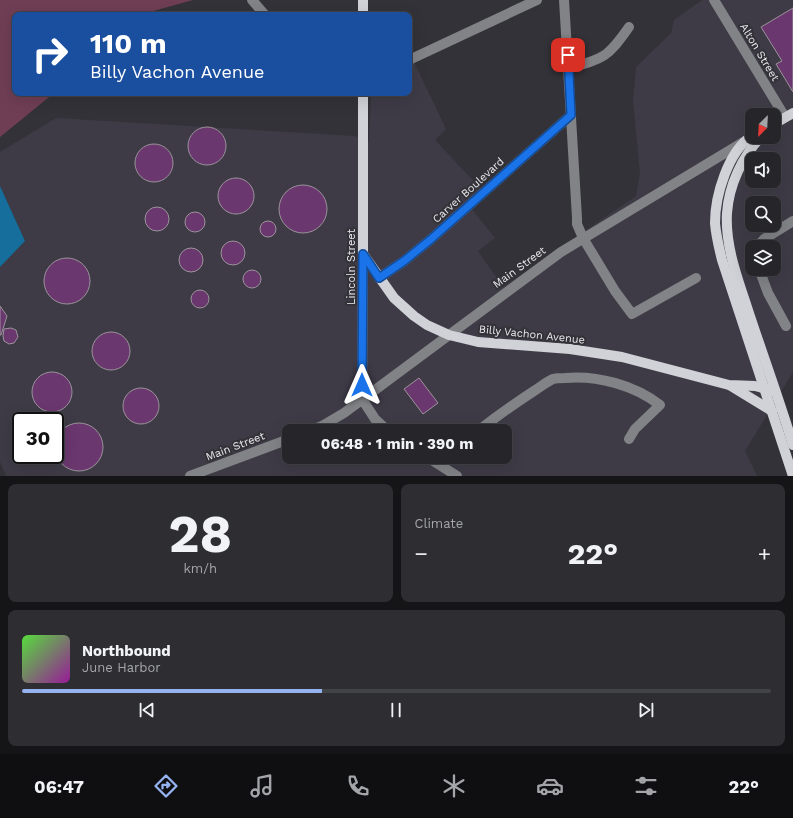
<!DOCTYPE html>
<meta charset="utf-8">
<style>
body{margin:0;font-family:"Work Sans",sans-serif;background:#2e2e32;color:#f1f3f6;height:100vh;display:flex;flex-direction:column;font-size:15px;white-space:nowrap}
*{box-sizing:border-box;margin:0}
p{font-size:13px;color:#a4a5a8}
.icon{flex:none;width:22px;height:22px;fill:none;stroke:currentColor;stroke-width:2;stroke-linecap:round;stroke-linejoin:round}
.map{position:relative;height:476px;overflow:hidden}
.details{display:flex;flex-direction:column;gap:8px;padding:8px;background:#151517;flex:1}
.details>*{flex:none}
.top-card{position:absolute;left:12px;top:12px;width:400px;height:84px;border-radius:8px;box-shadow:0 4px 16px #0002,0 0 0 1px #424347;background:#1a4fa0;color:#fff;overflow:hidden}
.needle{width:26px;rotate:204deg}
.buttons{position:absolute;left:745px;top:108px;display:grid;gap:8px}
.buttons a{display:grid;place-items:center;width:36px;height:36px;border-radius:8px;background:#26262a;box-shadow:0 4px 16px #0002,0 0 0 1px #424347;font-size:20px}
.speed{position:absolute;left:12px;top:412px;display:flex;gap:8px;font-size:20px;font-weight:700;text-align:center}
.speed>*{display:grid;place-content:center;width:52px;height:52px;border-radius:50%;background:#26262a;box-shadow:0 4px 16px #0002,0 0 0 1px #424347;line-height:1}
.speed .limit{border:2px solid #111;border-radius:6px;background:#fff;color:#111}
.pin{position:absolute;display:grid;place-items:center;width:34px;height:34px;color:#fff;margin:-17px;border-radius:8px;box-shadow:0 2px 6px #0006}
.me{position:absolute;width:44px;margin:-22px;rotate:0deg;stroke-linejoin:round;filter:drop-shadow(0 0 3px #0008)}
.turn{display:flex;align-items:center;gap:14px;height:84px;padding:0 12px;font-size:18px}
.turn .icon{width:52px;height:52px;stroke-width:2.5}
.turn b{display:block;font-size:28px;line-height:34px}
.big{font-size:30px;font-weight:700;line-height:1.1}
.details .widget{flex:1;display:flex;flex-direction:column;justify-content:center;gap:6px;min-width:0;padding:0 14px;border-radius:8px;background:#2e2e32}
.details .dial{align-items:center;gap:0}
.dial b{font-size:52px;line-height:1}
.song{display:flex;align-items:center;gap:12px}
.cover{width:48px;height:48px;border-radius:6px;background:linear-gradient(135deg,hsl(110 70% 55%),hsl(300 70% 35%))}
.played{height:4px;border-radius:2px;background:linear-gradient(90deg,#95b2f1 40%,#424347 40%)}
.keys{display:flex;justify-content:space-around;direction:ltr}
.heat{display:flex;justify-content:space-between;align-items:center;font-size:22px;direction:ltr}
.details .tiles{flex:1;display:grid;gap:8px;grid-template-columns:1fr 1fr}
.widget:last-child{grid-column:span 2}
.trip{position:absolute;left:282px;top:424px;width:230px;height:40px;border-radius:8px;background:#26262a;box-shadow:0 4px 16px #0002,0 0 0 1px #424347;font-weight:700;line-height:40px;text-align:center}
.dock{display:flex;height:64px;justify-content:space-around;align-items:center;background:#0f0f11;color:#a4a5a8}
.dock .icon{width:28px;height:28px}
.dock .current{color:#95b2f1}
.dock b{font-size:18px;color:#f1f3f6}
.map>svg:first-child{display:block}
.built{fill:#3e3b47;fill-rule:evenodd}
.green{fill:#6f3e54}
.water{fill:#156e9c}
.building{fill:#6a376e;stroke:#9a949a}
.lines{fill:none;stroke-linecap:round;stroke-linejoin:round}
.minor{stroke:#818386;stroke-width:10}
.major{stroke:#d0d2d8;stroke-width:10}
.route-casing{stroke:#114b97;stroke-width:10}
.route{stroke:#1a73e8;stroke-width:7}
.labels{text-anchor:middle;stroke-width:4;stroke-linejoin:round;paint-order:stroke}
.street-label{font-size:11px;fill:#e9e9ed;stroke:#333238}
</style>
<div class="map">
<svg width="793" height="476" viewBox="0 0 793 476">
<rect width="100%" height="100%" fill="#333238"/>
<path class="built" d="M 702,0 L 793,0 L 793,372 L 745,451 L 757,476 L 6,476 L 0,462 L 0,267 L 25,241 L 0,186 L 0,152 L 56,118 L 355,136 L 369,142 L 371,93 L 409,93 L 409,64 L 414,62 L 446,129 L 435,140 L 481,189 L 466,202 L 495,238 L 478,251 L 503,287 L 636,196 L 640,173 L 633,101 L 636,67 L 671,33 L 674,20 ZM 752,115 L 774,115 L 774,137 L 752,137 ZM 752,159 L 774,159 L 774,181 L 752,181 ZM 752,203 L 774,203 L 774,225 L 752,225 ZM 752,247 L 774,247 L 774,269 L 752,269 ZM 21,421 L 55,421 L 55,455 L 21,455 ZM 289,431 L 505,431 L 505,457 L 289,457 Z"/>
<polygon class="green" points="0,0 193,0 139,15 15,15 15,93 54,93 0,137"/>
<polygon class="water" points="0,186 25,241 0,267"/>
<g class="building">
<polygon points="793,8 793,92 776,64 782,61 761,27"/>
<circle cx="207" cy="146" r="19"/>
<circle cx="154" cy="163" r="19"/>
<circle cx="236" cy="196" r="18"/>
<circle cx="303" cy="209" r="24"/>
<circle cx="157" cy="219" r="12"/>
<circle cx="195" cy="222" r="10"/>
<circle cx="268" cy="229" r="8"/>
<circle cx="233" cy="253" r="12"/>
<circle cx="191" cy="260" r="12"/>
<circle cx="67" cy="281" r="23"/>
<circle cx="252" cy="279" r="9"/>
<circle cx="200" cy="299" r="9"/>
<polygon points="0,306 7,316 1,335 0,335"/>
<polygon points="11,328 16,330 18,337 14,343 9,344 4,341 3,336 4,329"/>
<circle cx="111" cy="351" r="19"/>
<circle cx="52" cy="392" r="20"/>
<polygon points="419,378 438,403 423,414 404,389"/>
<circle cx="141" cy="406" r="18"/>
<circle cx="79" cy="447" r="24"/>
</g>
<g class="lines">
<g class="minor">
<polyline points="252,0 265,15"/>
<polyline points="564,0 577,218 577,224 583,238 615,291 632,314 696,278"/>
<polyline points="714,0 785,117"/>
<polyline points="409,60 537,0"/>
<path d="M 568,68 C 604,59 608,57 629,27"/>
<polyline points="757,247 764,239 793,221"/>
<polyline points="363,254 362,399 375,419 388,431"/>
<polyline points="759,269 768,293 786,326"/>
<polyline points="379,278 404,261 430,240 571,115"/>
<polyline points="309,431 322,426 344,413 561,252 745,141"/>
<path d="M 478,431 C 497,416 517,402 537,389 C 542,386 548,381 553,379 C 556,378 561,378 565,378 C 597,375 634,385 660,405 L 635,429 L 629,439"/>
<polyline points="427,457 457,476"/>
<polyline points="190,476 289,439"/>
</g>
<g class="major">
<polyline points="363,0 363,15"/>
<polyline points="363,93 363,254 394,298 414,316 427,325 449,335 478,342 570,349 622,357 729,385 755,386 775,391"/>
<polyline points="774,124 793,113"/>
<path d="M 752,136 C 728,151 715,196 715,223 C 716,236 719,248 722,260 L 793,476"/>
<path d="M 761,137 C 742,157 729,185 727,213 C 725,245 737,277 747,307 C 762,353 779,399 793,445"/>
<polyline points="731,386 772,411"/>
</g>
</g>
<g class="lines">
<g class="route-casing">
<polyline id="route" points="362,385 363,254 379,278 404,261 430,240 571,115 568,55"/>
</g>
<use href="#route" class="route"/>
</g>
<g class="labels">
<g class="street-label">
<text transform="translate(760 52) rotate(59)" y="4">Alton Street</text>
<text transform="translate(468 190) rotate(-42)" y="4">Carver Boulevard</text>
<text transform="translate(351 267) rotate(-90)" y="4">Lincoln Street</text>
<text transform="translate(519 267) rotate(-36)" y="4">Main Street</text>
<text transform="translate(532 334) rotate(6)" y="4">Billy Vachon Avenue</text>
<text transform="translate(235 446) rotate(-21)" y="4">Main Street</text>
</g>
</g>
</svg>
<div class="buttons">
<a><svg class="needle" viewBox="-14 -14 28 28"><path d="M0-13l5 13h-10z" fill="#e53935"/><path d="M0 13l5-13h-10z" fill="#a4a5a8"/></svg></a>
<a><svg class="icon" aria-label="sound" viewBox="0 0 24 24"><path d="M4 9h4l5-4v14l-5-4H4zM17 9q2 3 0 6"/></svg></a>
<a><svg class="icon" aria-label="search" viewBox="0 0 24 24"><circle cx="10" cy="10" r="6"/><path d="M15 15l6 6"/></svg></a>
<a><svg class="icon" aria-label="layers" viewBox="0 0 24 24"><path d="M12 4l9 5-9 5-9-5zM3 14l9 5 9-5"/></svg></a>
</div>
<div class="speed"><div class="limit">30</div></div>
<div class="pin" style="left:568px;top:55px;background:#d93025"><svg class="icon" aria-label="arrive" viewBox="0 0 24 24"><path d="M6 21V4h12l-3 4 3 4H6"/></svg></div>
<svg class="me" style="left:362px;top:385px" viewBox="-20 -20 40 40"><path d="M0-17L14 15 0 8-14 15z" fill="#1a73e8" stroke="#fff" stroke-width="4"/></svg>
<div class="trip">06:48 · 1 min · 390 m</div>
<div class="top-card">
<div class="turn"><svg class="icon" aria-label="right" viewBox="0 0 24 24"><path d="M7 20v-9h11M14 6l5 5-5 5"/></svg><div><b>110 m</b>Billy Vachon Avenue</div></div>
</div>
</div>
<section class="details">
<div class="tiles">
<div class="widget dial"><b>28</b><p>km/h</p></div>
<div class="widget"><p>Climate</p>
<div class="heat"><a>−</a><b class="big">22°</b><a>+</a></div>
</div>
<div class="widget">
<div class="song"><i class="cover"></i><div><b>Northbound</b><p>June Harbor</p></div></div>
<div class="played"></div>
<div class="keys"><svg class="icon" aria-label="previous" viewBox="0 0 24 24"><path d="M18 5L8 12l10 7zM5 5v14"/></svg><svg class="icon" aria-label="pause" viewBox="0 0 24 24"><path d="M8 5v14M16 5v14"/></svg><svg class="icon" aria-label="next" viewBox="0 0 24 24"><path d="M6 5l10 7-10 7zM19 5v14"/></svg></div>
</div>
</div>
</section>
<nav class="dock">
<b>06:47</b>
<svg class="icon current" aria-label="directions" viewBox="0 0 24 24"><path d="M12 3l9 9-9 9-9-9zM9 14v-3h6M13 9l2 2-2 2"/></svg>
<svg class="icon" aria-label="music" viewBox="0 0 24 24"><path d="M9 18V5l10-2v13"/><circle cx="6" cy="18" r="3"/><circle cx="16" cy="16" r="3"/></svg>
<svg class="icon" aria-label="phone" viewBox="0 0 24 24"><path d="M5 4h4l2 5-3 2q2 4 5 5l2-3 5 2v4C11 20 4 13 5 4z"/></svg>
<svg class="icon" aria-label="climate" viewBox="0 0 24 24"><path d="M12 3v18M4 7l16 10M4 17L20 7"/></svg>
<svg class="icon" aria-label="car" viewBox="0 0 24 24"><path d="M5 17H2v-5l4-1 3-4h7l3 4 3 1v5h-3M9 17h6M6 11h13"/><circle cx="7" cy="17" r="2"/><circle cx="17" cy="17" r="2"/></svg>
<svg class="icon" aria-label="filters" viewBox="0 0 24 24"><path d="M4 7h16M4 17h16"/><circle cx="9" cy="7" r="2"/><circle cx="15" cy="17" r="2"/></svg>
<b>22°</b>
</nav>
